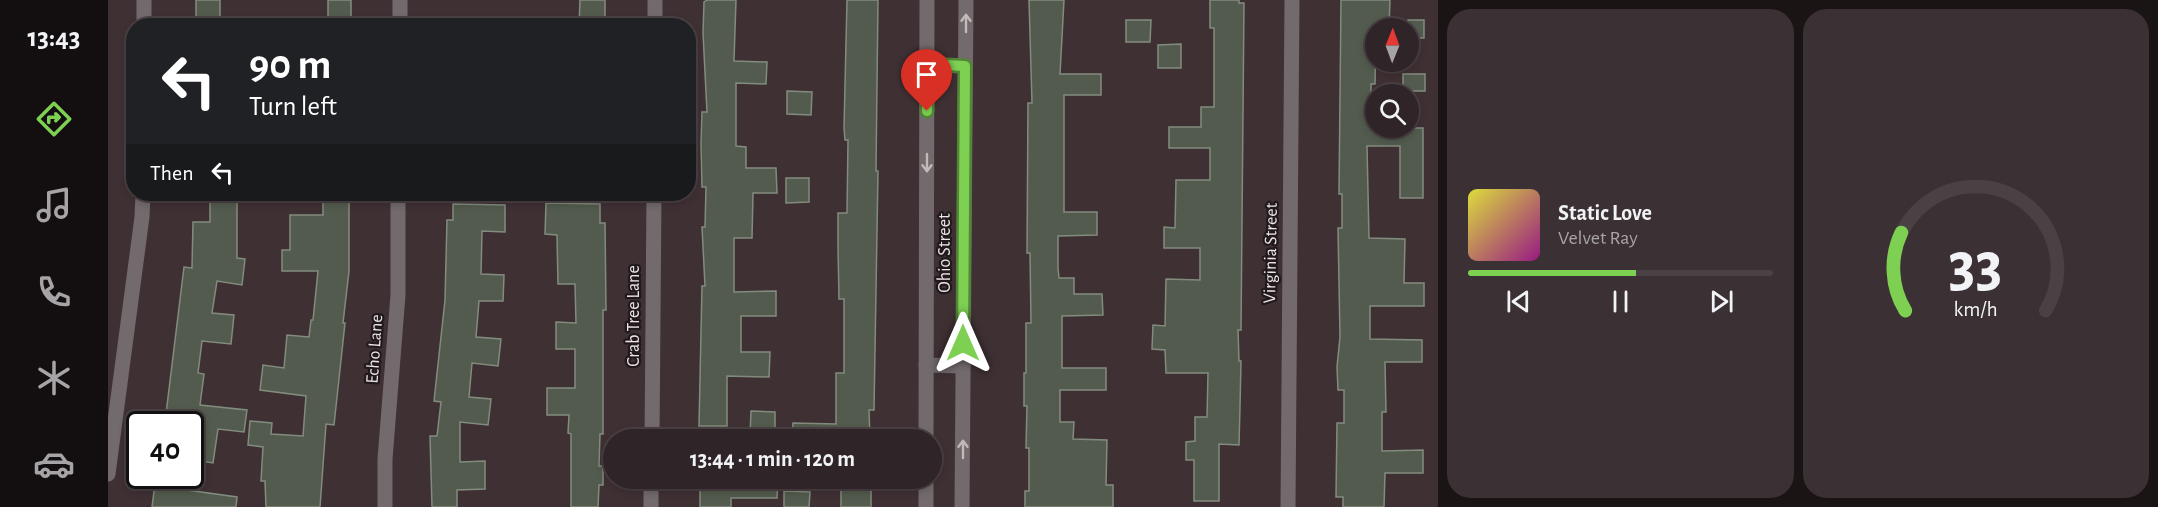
<!DOCTYPE html>
<meta charset="utf-8">
<style>
body{margin:0;font-family:"Alegreya Sans",sans-serif;background:#3b3033;color:#f1f3f6;height:100vh;display:flex;flex-direction:column;font-size:22px;white-space:nowrap}
*{box-sizing:border-box;margin:0}
p{font-size:20px;color:#a7a4a7}
.icon{flex:none;width:33px;height:33px;fill:none;stroke:currentColor;stroke-width:2;stroke-linecap:round;stroke-linejoin:round}
.map{position:relative;flex:1;overflow:hidden}
.details{display:flex;flex-direction:column;gap:9px;padding:9px;background:#1a1415;width:720px}
.details>*{flex:none}
.top-card{position:absolute;left:18px;top:18px;width:570px;height:183px;border-radius:24px;box-shadow:0 3px 9px #0003,0 0 0 2px #4a4144;background:#202124;color:#fff;overflow:hidden}
.needle{width:39px;rotate:1deg}
.controls{position:absolute;left:1257px;top:18px;display:grid;gap:12px}
.controls a{display:grid;place-items:center;width:54px;height:54px;border-radius:50%;background:#2f2427;box-shadow:0 3px 9px #0003,0 0 0 2px #4a4144;font-size:30px}
.speed{position:absolute;left:18px;top:411px;display:flex;gap:12px;font-size:30px;font-weight:700;text-align:center}
.speed>*{display:grid;place-content:center;width:78px;height:78px;border-radius:50%;background:#2f2427;box-shadow:0 3px 9px #0003,0 0 0 2px #4a4144;line-height:1}
.speed .limit{border:3px solid #111;border-radius:9px;background:#fff;color:#111}
.pin{position:absolute;display:grid;place-items:center;width:51px;height:51px;color:#fff;margin:-62px -26px;border-radius:50% 50% 50% 0;rotate:-45deg;box-shadow:0 0 6px #0007}
.pin .icon{rotate:45deg}
.me{position:absolute;width:66px;margin:-33px;rotate:0deg;stroke-linejoin:round;filter:drop-shadow(0 0 4px #0008)}
.turn{display:flex;align-items:center;gap:21px;height:126px;padding:0 24px;font-size:27px}
.turn .icon{width:78px;height:78px;stroke-width:2.5}
.turn b{display:block;font-size:42px;line-height:51px}
.then{display:flex;align-items:center;height:57px;padding:0 24px;background:#0003;gap:12px;font-size:22px}
.details .tile{flex:1;display:flex;flex-direction:column;justify-content:center;gap:9px;min-width:0;padding:0 21px;border-radius:24px;background:#3b3033}
.details .dial{align-items:center;gap:0}
.dial svg{height:156px;overflow:visible;fill:none;stroke:#4a4144;stroke-width:7;stroke-linecap:round;text-anchor:middle}
.dial text{fill:#f1f3f6;stroke:none}
.song{display:flex;align-items:center;gap:18px}
.cover{width:72px;height:72px;border-radius:9px;background:linear-gradient(135deg,hsl(60 70% 55%),hsl(310 70% 35%))}
.played{height:6px;border-radius:3px;background:linear-gradient(90deg,#7ed053 55%,#4a4144 55%)}
.keys{display:flex;justify-content:space-around;direction:ltr}
.details .tiles{flex:1;display:grid;gap:9px;grid-template-columns:repeat(2,1fr)}
.trip{position:absolute;left:495px;top:429px;width:339px;height:60px;border-radius:30px;background:#2f2427;box-shadow:0 3px 9px #0003,0 0 0 2px #4a4144;font-weight:700;line-height:60px;text-align:center}
main{display:flex;flex:1;min-height:0}
.menu{display:flex;flex-direction:column;width:108px;justify-content:space-around;align-items:center;background:#130e10;color:#a7a4a7}
.menu .icon{width:42px;height:42px}
.menu .on{color:#7ed053}
.menu b{font-size:27px;color:#f1f3f6}
.map>svg:first-child{display:block}
.building{fill:#525b4e;stroke:#828c7e;stroke-width:1.5}
.lines{fill:none;stroke-linecap:round;stroke-linejoin:round}
.minor{stroke:#726a6c;stroke-width:15}
.oneway{stroke:#c2b9bb}
.route-casing{stroke:#528736;stroke-width:15}
.route{stroke:#7ed053;stroke-width:10}
.labels{text-anchor:middle;stroke-width:4.5;stroke-linejoin:round;paint-order:stroke}
.street-label{font-size:18px;fill:#ede3e6;stroke:#211a1c}
</style>
<main>
<nav class="menu">
<b>13:43</b>
<svg class="icon on" aria-label="directions" viewBox="0 0 24 24"><path d="M12 3l9 9-9 9-9-9zM9 14v-3h6M13 9l2 2-2 2"/></svg>
<svg class="icon" aria-label="music" viewBox="0 0 24 24"><path d="M9 18V5l10-2v13"/><circle cx="6" cy="18" r="3"/><circle cx="16" cy="16" r="3"/></svg>
<svg class="icon" aria-label="phone" viewBox="0 0 24 24"><path d="M5 4h4l2 5-3 2q2 4 5 5l2-3 5 2v4C11 20 4 13 5 4z"/></svg>
<svg class="icon" aria-label="climate" viewBox="0 0 24 24"><path d="M12 3v18M4 7l16 10M4 17L20 7"/></svg>
<svg class="icon" aria-label="car" viewBox="0 0 24 24"><path d="M5 17H2v-5l4-1 3-4h7l3 4 3 1v5h-3M9 17h6M6 11h13"/><circle cx="7" cy="17" r="2"/><circle cx="17" cy="17" r="2"/></svg>
</nav>
<div class="map">
<svg width="1330" height="507" viewBox="0 0 1330 507">
<rect width="100%" height="100%" fill="#3f3034"/>
<g class="building">
<rect x="88" y="0" width="24" height="26"/>
<rect x="220" y="0" width="23" height="26"/>
<polygon points="472,0 497,0 497,26 471,26"/>
<polygon points="599,0 628,0 626,61 659,62 658,84 628,83 628,146 638,147 638,168 668,168 669,193 645,193 644,238 626,238 626,292 668,291 668,316 633,316 633,352 662,352 661,377 619,376 619,426 591,426 594,286 597,286 594,227 597,227 598,187 594,187 593,144 594,112 599,112 595,33 596,2"/>
<polygon points="739,0 770,0 768,171 770,171 766,410 761,410 762,440 684,440 685,423 728,424 728,373 736,373 736,299 731,299 730,247 730,213 739,213 740,140 737,140 736,128"/>
<polygon points="921,0 956,0 952,74 993,74 993,95 956,95 956,212 989,212 989,235 950,236 950,268 951,278 966,278 966,294 994,294 995,315 954,316 954,368 998,368 998,390 952,390 952,422 966,422 965,439 999,440 998,485 1005,485 1005,507 917,507 917,491 921,491 921,448 918,448 919,406 916,406 916,373 918,373 918,323 923,323 922,253 919,253 920,103 924,103"/>
<polygon points="1102,0 1131,0 1131,3 1136,3 1133,330 1130,330 1131,361 1133,361 1132,407 1131,445 1111,444 1111,501 1086,501 1086,460 1078,460 1078,442 1087,441 1087,417 1099,417 1100,373 1058,373 1057,350 1044,349 1045,325 1057,326 1058,279 1092,280 1092,248 1056,248 1056,227 1067,228 1068,180 1102,180 1102,148 1061,148 1061,127 1093,127 1093,107 1106,107 1106,28 1102,28"/>
<polygon points="1233,0 1282,0 1281,28 1268,28 1267,84 1263,84 1263,128 1315,128 1315,198 1292,198 1292,146 1259,146 1261,238 1297,239 1296,283 1316,283 1316,306 1262,306 1262,339 1314,340 1314,362 1277,362 1278,412 1274,412 1274,451 1315,450 1315,473 1277,473 1276,507 1235,507 1235,497 1228,497 1229,423 1236,423 1236,390 1230,390 1229,367 1232,337 1230,228 1234,228 1234,194 1231,194"/>
<polygon points="1018,20 1043,20 1042,42 1018,42"/>
<rect x="1300" y="20" width="16" height="18"/>
<polygon points="1073,44 1073,68 1050,68 1050,45"/>
<rect x="1295" y="74" width="22" height="17"/>
<polygon points="679,91 704,92 703,115 679,114"/>
<polygon points="678,178 701,178 701,202 678,203"/>
<polygon points="215,194 241,195 241,271 235,323 237,323 226,425 218,424 212,507 158,507 157,481 153,481 155,447 140,445 142,421 164,423 163,434 195,436 198,396 152,390 155,365 176,368 179,335 201,337 203,320 205,320 210,271 174,271 174,250 182,250 182,215 215,215"/>
<polygon points="102,200 129,201 129,258 137,259 134,285 109,281 104,313 126,315 123,344 94,341 90,373 96,374 92,405 139,410 136,432 110,429 105,463 82,459 82,418 58,414 76,267 84,268 85,222 102,222"/>
<polygon points="438,203 492,204 492,223 497,223 498,310 495,310 495,434 492,434 491,466 495,466 495,485 491,485 490,507 463,507 463,434 460,433 461,415 439,415 439,388 467,388 467,349 448,349 448,322 468,323 467,284 450,284 449,235 437,234"/>
<polygon points="345,204 397,205 397,232 374,231 373,274 396,275 395,301 371,301 368,337 393,339 390,366 364,363 361,397 383,399 380,425 352,422 352,462 377,461 377,489 349,490 349,507 324,507 322,436 329,436 333,402 326,401 337,300 339,220 345,220"/>
<polygon points="643,411 667,412 667,436 642,436"/>
<polygon points="48,476 81,476 79,490 129,497 128,507 44,507"/>
<polygon points="592,478 670,478 669,498 623,498 623,507 592,507"/>
<rect x="733" y="483" width="30" height="24"/>
<polygon points="676,491 702,492 701,507 676,507"/>
</g>
<g class="lines">
<g class="minor">
<polyline points="36,26 36,0"/>
<polyline points="292,26 292,0"/>
<polyline points="547,26 547,0"/>
<polyline points="819,65 857,66"/>
<polyline points="818,365 855,366"/>
<polyline points="544,440 546,194"/>
<polyline points="818,440 819,0"/>
<polyline points="0,474 34,217 35,194"/>
<polyline points="277,507 277,459 290,295 290,194"/>
<polyline points="543,507 543,478"/>
<polyline points="818,507 818,478"/>
<polyline points="854,507 858,0"/>
<polyline points="1180,507 1184,0"/>
</g>
</g>
<defs><path id="oneway-shaft" d="M-6 0H5M1.5-3L5.5 0L1.5 3" fill="none" stroke-width="1.6" stroke-linecap="round" stroke-linejoin="round" transform="scale(1.5)"/></defs>
<g class="oneway">
<use href="#oneway-shaft" transform="translate(858 23) rotate(-90)"/>
<use href="#oneway-shaft" transform="translate(819 163) rotate(90)"/>
<use href="#oneway-shaft" transform="translate(855 449) rotate(-90)"/>
</g>
<g class="lines">
<g class="route-casing">
<polyline id="route" points="819,111 819,64 857,66 855,343"/>
</g>
<use href="#route" class="route"/>
</g>
<g class="labels">
<g class="street-label">
<text transform="translate(836 253) rotate(-90)" y="6">Ohio Street</text>
<text transform="translate(1162 253) rotate(-89)" y="6">Virginia Street</text>
<text transform="translate(525 316) rotate(-90)" y="6">Crab Tree Lane</text>
<text transform="translate(266 349) rotate(-86)" y="6">Echo Lane</text>
</g>
</g>
</svg>
<div class="controls">
<a><svg class="needle" viewBox="-14 -14 28 28"><path d="M0-13l5 13h-10z" fill="#e53935"/><path d="M0 13l5-13h-10z" fill="#a7a4a7"/></svg></a>
<a><svg class="icon" aria-label="search" viewBox="0 0 24 24"><circle cx="10" cy="10" r="6"/><path d="M15 15l6 6"/></svg></a>
</div>
<div class="speed"><div class="limit">40</div></div>
<div class="pin" style="left:819px;top:111px;background:#d93025"><svg class="icon" aria-label="arrive" viewBox="0 0 24 24"><path d="M6 21V4h12l-3 4 3 4H6"/></svg></div>
<svg class="me" style="left:855px;top:343px" viewBox="-20 -20 40 40"><path d="M0-17L14 15 0 8-14 15z" fill="#7ed053" stroke="#fff" stroke-width="4"/></svg>
<div class="trip">13:44 · 1 min · 120 m</div>
<div class="top-card">
<div class="turn"><svg class="icon" aria-label="left" viewBox="0 0 24 24"><path d="M17 20v-9H6M10 6l-5 5 5 5"/></svg><div><b>90 m</b>Turn left</div></div>
<div class="then">Then<svg class="icon" aria-label="left" viewBox="0 0 24 24"><path d="M17 20v-9H6M10 6l-5 5 5 5"/></svg></div>
</div>
</div>
<section class="details">
<div class="tiles">
<div class="tile">
<div class="song"><i class="cover"></i><div><b>Static Love</b><p>Velvet Ray</p></div></div>
<div class="played"></div>
<div class="keys"><svg class="icon" aria-label="previous" viewBox="0 0 24 24"><path d="M18 5L8 12l10 7zM5 5v14"/></svg><svg class="icon" aria-label="pause" viewBox="0 0 24 24"><path d="M8 5v14M16 5v14"/></svg><svg class="icon" aria-label="next" viewBox="0 0 24 24"><path d="M6 5l10 7-10 7zM19 5v14"/></svg></div>
</div>
<div class="tile dial"><svg viewBox="0 0 100 80">
<path d="M14 69A42 42 0 1 1 86 69"/>
<path d="M14 69A42 42 0 0 1 12 29" stroke="#7ed053"/>
<text x="50" y="56" font-size="32" font-weight="700">33</text>
<text x="50" y="72" font-size="11">km/h</text>
</svg></div>
</div>
</section>
</main>
